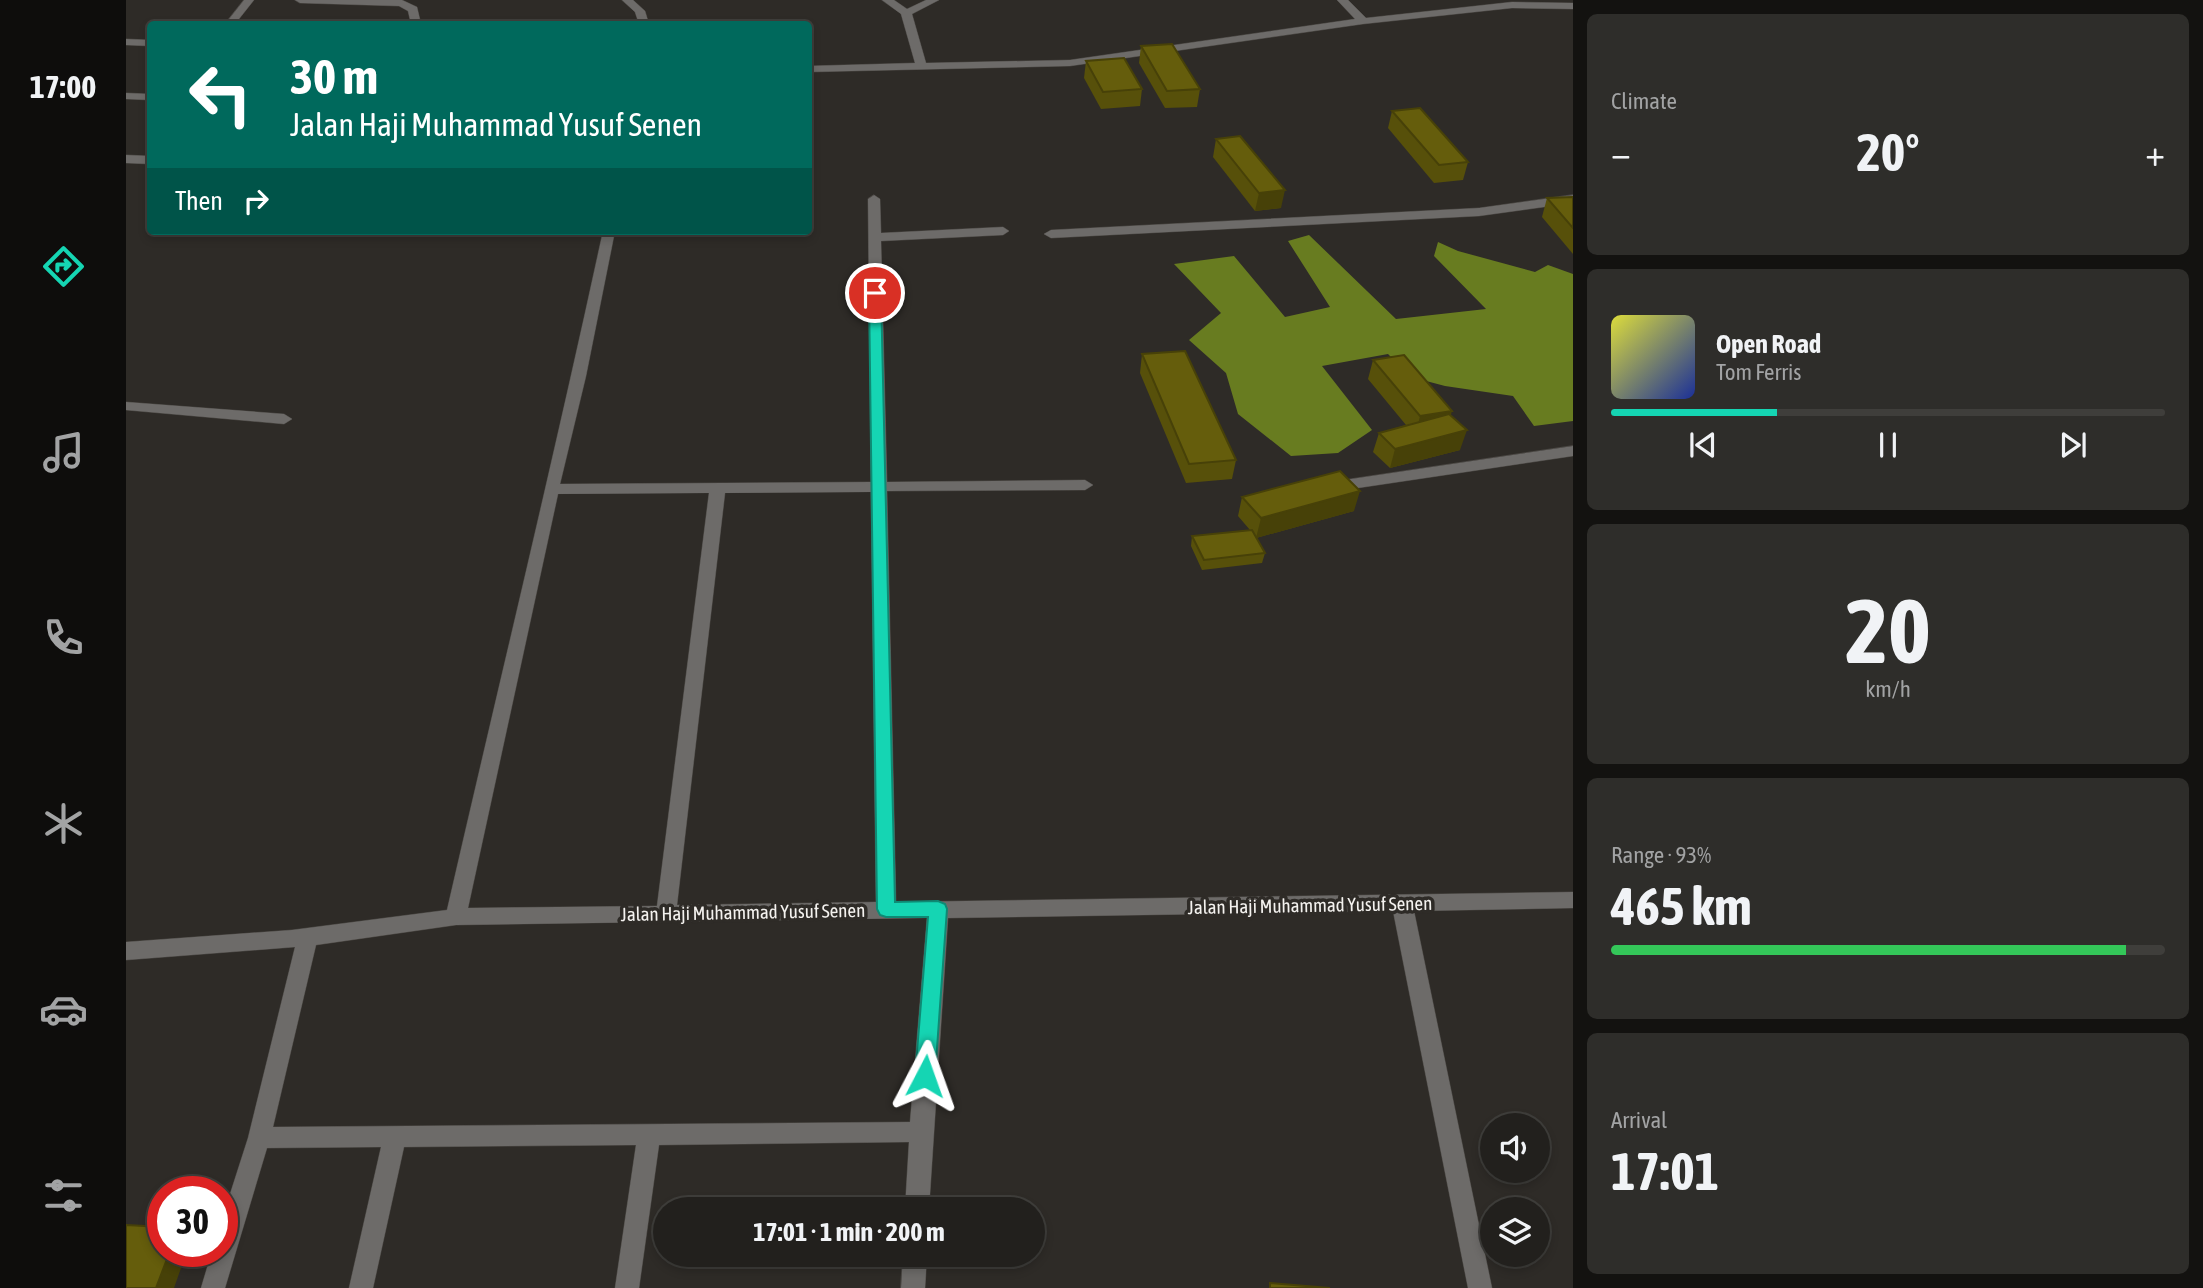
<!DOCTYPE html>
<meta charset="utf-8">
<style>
body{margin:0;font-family:"Asap Condensed",sans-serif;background:#2e2d2a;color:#f1f3f6;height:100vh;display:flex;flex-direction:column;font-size:26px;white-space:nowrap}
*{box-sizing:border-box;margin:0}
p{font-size:23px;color:#a2a3a4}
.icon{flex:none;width:38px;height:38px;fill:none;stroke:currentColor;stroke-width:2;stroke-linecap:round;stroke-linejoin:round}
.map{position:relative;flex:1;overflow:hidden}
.side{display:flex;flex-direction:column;gap:14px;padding:14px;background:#131210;width:630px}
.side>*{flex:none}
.hud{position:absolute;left:21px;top:21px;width:665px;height:214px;border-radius:7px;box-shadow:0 4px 10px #0003,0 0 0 2px #3f3e3b;background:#00695c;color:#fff;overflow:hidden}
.controls{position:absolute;left:1354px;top:1113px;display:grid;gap:14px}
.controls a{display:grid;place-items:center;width:70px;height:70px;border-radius:50%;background:#22201d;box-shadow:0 4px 10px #0003,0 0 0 2px #3f3e3b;font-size:35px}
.speed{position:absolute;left:21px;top:1176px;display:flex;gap:14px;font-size:35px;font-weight:700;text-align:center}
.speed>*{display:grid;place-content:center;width:91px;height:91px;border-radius:50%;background:#22201d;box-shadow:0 4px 10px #0003,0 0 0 2px #3f3e3b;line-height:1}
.speed .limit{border:10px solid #d22;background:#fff;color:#111}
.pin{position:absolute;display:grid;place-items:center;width:60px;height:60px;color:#fff;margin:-30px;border:4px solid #fff;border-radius:50%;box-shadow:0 2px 7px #0007}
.me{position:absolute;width:77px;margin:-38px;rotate:4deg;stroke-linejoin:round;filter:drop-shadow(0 0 5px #0008)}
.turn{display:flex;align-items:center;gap:24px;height:147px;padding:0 28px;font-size:32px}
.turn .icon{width:91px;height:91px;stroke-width:2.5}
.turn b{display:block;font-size:49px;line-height:60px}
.then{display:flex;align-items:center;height:66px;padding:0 28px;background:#0003;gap:14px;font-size:26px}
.big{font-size:52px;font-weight:700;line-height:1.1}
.side .widget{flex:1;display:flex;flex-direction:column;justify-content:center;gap:10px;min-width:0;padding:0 24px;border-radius:10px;background:#2e2d2a}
.side .dial{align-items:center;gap:0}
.dial b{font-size:91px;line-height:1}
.song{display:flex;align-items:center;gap:21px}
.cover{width:84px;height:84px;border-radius:10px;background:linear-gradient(135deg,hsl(60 70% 55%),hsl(230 70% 35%))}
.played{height:7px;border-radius:4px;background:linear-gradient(90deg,#15d5b3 30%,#3f3e3b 30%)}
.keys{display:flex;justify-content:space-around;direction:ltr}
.heat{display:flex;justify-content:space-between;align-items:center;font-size:38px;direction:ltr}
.charge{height:10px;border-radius:5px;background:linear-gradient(90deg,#34c759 93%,#3f3e3b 0)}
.trip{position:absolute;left:527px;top:1197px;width:392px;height:70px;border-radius:35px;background:#22201d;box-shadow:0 4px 10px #0003,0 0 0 2px #3f3e3b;font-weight:700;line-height:70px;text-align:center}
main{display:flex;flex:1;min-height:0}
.tabs{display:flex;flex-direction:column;width:126px;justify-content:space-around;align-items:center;background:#0e0d0c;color:#a2a3a4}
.tabs .icon{width:49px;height:49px}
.tabs .on{color:#15d5b3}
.tabs b{font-size:32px;color:#f1f3f6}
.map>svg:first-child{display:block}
.water{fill:#687c20}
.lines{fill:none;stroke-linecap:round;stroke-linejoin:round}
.street-casing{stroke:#4a4743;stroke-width:1}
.street{fill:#6d6b69;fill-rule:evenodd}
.wall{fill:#57500a}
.shaded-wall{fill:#474108}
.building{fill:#655d0c;stroke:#474108;stroke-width:2}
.route{fill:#15d5b3;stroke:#0e8a74;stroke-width:2}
.labels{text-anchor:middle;stroke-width:7;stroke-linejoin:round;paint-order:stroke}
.street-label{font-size:19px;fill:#f4f2ef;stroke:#2e2b27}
</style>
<main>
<nav class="tabs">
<b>17:00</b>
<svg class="icon on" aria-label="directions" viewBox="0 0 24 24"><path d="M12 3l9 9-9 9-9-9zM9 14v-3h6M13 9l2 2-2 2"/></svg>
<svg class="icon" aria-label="music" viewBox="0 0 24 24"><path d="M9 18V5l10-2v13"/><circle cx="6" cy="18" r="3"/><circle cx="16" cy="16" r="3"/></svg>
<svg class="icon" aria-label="phone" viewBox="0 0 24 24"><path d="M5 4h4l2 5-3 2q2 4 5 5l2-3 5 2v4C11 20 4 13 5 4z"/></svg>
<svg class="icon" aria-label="climate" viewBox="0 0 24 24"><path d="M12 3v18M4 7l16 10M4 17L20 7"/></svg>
<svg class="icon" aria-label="car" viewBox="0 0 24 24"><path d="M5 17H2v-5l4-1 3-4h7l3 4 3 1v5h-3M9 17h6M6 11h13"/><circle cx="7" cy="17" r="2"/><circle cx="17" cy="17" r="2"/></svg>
<svg class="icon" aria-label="filters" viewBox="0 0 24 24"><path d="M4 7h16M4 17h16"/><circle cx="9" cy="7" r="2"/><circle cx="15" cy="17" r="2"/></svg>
</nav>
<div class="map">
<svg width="1447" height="1288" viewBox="0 0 1447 1288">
<rect width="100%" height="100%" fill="#2e2b27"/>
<polygon class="water" points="1183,235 1270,319 1360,309 1308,256 1312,242 1332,251 1409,272 1422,265 1447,274 1447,421 1408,426 1387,396 1319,386 1285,377 1262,354 1196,366 1246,430 1212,453 1165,456 1112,414 1100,373 1063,340 1095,313 1048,264 1108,256 1159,317 1204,307 1162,241"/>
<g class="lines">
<g class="street-casing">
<g id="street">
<polygon points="118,0 128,0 109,24 99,24"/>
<polygon points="169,0 276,0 291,7 295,24 285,24 282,11 273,6 174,3"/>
<polygon points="496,0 507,0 519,11 523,24 513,24 509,12"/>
<polygon points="756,0 768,0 781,9 800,0 813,0 786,14 800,63 944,60 1229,19 1211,0 1222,0 1240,18 1386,2 1447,3 1447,9 1386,8 1237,24 944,66 682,72 682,66 789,63 775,14"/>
<polygon points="0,39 24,40 24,46 0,45"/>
<polygon points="0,93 24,94 24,100 0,99"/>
<polygon points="0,155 24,156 24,164 0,163"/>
<path d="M 748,195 L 754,199 L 755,233 L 877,227 L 883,231 L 877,235 L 755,241 L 761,482 L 959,480 L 967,485 L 959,490 L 761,491 L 770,902 L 1447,892 L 1447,908 L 1288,911 L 1366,1288 L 1342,1288 L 1267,911 L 822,918 L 803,1209 L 779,1209 L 783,1142 L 533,1145 L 513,1288 L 489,1288 L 510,1145 L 278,1147 L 247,1288 L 223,1288 L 255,1147 L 141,1148 L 99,1288 L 75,1288 L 86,1251 L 96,1251 L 96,1219 L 122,1138 L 169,947 L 0,960 L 0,942 L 166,930 L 321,910 C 373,684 428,458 477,231 L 489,231 L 460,376 L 434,484 L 745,482 L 742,199 ZM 745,492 L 750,902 L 551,905 L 599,493 ZM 583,493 L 531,906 L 342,908 L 432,494 ZM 801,918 L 784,1122 L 147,1127 L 190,945 L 330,925 Z"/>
<polygon points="1447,195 1447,203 1353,216 925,238 918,234 925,230 1353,208"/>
<polygon points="0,402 158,414 166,419 158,424 0,410"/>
<polygon points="1447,446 1447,456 1205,492 1197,487 1205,482"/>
<polygon points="777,1255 801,1255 799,1288 775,1288"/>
</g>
</g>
<use href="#street" class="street"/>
</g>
<g class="wall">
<polygon points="1015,46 1074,89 1071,107 1039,108 1013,63"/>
<polygon points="960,61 1016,89 1014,106 975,109 958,78"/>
<polygon points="1266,111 1342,162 1337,180 1308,183 1262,128"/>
<polygon points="1090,139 1155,208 1129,211 1087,157"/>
<polygon points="1447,197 1447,254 1416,217 1421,198"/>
<polygon points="1016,354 1110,460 1106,479 1060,483 1014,373"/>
<polygon points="1247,360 1324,416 1334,450 1264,468 1247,452 1253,433 1280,425 1242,379"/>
<polygon points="1116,497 1228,511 1130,538 1139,553 1136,563 1076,570 1065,546 1066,536 1124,530 1112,516"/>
</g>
<g class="shaded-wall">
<polygon points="1159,190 1155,208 1129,211 1133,193"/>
<polygon points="1326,411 1320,431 1289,436 1294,416"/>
<polygon points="1341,430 1334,450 1264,468 1269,449"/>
<polygon points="1234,491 1228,511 1130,538 1135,518"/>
<polygon points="44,1251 61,1251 48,1288 30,1288"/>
</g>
<g class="building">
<polygon points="1046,44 1074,89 1041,91 1015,46"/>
<polygon points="998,58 1016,89 977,92 960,61"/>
<polygon points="1294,108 1342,162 1313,165 1266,111"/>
<polygon points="1114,136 1159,190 1133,193 1090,139"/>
<polygon points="1447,197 1447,228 1421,198"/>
<polygon points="1059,351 1110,460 1063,464 1016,354"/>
<polygon points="1278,355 1326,411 1294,416 1247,360"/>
<polygon points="1323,414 1341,430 1269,449 1253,433"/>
<polygon points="1214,471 1234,491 1135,518 1116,497"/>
<polygon points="1126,530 1139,553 1078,560 1066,536"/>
<polygon points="0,1225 37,1227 37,1251 44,1251 30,1288 0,1288"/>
<polygon points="1144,1283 1204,1288 1144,1288"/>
</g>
<polygon class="route" points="749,289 755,293 769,902 812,901 819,904 821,909 809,1076 806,1083 799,1085 792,1083 789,1076 802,917 760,917 754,915 751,909 743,293"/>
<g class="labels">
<g class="street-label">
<text transform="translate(1184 905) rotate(-1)" y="7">Jalan Haji Muhammad Yusuf Senen</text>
<text transform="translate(617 912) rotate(-1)" y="7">Jalan Haji Muhammad Yusuf Senen</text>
</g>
</g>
</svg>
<div class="controls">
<a><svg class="icon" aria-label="sound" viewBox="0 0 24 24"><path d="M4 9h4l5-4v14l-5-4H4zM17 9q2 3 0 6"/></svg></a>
<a><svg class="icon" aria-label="layers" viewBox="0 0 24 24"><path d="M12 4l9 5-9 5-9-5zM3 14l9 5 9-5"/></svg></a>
</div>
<div class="speed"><div class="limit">30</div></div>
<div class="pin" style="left:749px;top:293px;background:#d93025"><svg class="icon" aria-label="arrive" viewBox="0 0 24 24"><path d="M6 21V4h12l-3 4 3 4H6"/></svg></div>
<svg class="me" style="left:799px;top:1076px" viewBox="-20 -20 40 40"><path d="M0-17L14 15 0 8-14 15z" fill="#15d5b3" stroke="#fff" stroke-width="4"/></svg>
<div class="trip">17:01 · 1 min · 200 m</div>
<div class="hud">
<div class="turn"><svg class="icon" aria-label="left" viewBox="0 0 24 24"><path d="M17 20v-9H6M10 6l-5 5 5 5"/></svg><div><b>30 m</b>Jalan Haji Muhammad Yusuf Senen</div></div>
<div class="then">Then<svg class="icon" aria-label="right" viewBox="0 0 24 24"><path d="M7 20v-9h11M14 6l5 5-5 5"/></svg></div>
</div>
</div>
<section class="side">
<div class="widget"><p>Climate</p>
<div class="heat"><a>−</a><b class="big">20°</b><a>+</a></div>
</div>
<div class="widget">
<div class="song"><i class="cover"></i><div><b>Open Road</b><p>Tom Ferris</p></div></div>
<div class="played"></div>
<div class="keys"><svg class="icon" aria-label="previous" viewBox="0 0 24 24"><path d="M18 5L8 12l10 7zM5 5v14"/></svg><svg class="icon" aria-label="pause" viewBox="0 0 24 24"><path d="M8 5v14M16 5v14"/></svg><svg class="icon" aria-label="next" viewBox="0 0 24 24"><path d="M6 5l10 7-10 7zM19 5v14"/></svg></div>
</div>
<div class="widget dial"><b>20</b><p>km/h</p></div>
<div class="widget"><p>Range · 93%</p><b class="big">465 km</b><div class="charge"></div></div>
<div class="widget"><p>Arrival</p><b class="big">17:01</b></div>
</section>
</main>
